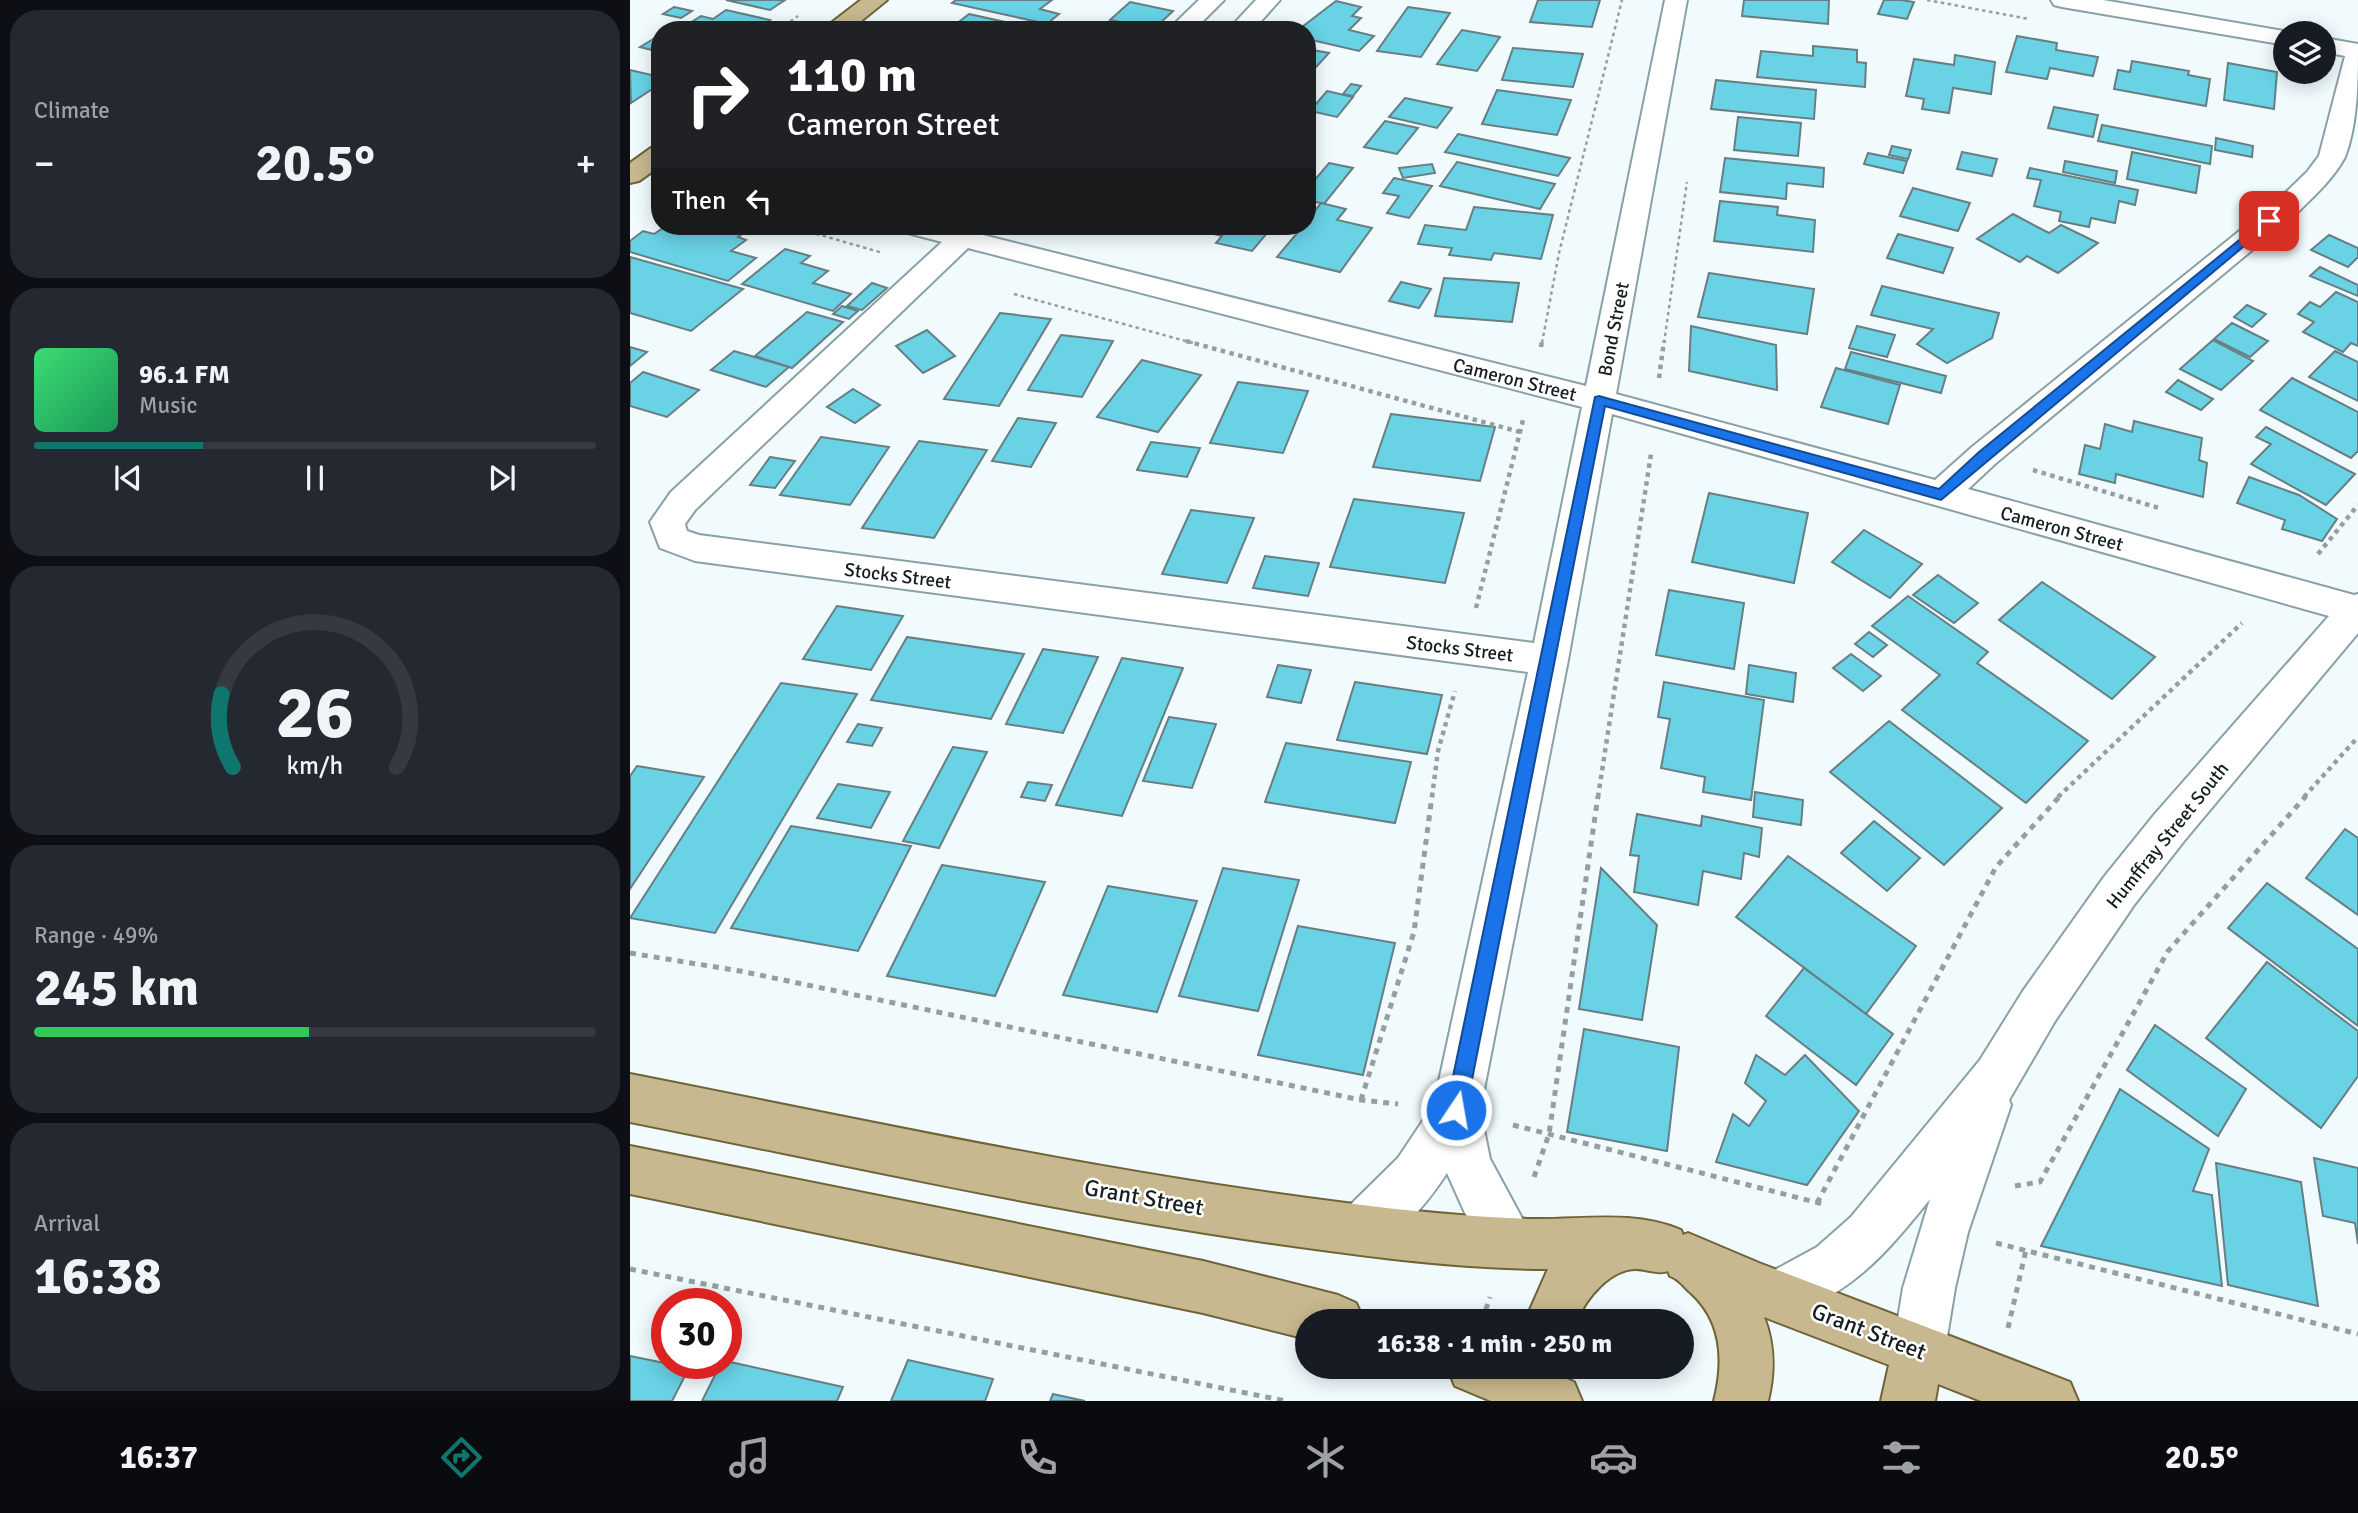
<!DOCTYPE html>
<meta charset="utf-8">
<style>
body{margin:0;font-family:Signika,sans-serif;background:#242831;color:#f1f3f6;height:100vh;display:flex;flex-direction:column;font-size:26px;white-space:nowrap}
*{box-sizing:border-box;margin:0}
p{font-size:23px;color:#9ea1a6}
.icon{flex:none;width:38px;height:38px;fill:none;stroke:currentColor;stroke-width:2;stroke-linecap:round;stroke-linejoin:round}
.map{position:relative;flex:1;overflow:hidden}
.side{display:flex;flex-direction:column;gap:10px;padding:10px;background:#0d0f14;width:630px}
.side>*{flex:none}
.top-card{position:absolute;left:21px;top:21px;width:665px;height:214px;border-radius:28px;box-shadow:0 4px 18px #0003;background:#202124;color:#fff;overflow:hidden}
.buttons{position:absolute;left:1643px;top:21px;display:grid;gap:14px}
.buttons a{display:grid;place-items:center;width:63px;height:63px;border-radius:50%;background:#171b24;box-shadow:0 4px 18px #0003;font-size:35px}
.speed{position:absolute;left:21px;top:1288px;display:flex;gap:14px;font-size:35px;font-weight:700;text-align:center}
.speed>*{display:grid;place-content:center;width:91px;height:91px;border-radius:50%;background:#171b24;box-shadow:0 4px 18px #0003;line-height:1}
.speed .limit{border:10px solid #d22;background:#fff;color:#111}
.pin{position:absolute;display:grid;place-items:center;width:60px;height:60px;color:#fff;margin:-30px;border-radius:14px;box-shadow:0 4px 10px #0006}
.me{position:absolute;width:77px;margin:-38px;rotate:12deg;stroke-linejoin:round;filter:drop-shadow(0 0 5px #0008)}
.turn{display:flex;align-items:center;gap:24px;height:147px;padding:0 21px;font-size:32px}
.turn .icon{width:91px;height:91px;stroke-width:2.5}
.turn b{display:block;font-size:49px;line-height:60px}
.then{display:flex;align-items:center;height:66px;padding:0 21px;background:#0003;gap:14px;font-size:26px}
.big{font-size:52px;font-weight:800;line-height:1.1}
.side .card{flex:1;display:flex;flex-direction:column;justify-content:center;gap:10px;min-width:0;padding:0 24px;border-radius:28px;background:#242831}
.side .dial{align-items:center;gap:0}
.dial svg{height:182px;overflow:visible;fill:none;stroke:#363941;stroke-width:7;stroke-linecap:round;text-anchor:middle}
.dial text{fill:#f1f3f6;stroke:none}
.song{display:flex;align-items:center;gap:21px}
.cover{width:84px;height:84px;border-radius:10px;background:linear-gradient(135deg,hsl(140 70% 55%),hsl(150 70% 35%))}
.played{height:7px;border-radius:4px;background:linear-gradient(90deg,#0f766e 30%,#363941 30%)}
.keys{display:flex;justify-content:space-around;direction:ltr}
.heat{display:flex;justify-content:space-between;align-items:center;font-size:38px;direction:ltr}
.charge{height:10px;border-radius:5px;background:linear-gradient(90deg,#34c759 49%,#363941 0)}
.trip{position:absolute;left:665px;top:1309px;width:399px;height:70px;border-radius:35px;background:#171b24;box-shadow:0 4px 18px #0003;font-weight:800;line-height:70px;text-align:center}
.tab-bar{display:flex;height:112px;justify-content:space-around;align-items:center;background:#090b0e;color:#9ea1a6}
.tab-bar .icon{width:49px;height:49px}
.tab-bar .active{color:#0f766e}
.tab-bar b{font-size:32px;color:#f1f3f6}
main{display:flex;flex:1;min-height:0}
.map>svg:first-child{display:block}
.building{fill:#69d2e5;stroke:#677e83;stroke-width:2}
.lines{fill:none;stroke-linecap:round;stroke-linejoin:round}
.minor-casing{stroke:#89a1a6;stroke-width:4}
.major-casing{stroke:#706337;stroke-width:4}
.path-far2{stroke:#959fa1;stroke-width:2.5;stroke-dasharray:3.5 3.5;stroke-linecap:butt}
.path-far1{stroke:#959fa1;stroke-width:4.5;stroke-dasharray:4.5 4.5;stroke-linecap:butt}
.path{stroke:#959fa1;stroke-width:5;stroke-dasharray:6 6;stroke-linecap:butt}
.minor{fill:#fff;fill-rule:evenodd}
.major{fill:#c7b88f;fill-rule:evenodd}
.route{fill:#1a73e8;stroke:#114b97;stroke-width:2}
.labels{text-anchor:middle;stroke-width:5;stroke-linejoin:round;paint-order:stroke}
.street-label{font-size:19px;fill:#151e20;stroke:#fff}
.near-street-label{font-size:23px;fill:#151e20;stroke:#fff}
</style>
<main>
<section class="side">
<div class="card"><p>Climate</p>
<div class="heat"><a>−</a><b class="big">20.5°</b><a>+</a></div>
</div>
<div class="card">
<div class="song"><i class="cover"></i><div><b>96.1 FM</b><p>Music</p></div></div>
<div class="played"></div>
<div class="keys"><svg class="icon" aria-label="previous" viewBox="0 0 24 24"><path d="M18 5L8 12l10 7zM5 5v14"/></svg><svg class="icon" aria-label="pause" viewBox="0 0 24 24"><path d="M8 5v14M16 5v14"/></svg><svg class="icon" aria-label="next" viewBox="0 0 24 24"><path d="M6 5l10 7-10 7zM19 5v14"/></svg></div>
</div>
<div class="card dial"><svg viewBox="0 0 100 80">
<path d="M14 69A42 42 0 1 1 86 69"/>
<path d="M14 69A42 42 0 0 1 9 37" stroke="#0f766e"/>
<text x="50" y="56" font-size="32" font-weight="700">26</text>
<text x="50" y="72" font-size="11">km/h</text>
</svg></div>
<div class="card"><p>Range · 49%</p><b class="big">245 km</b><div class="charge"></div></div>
<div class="card"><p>Arrival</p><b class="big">16:38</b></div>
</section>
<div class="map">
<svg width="1728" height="1401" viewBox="0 0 1728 1401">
<rect width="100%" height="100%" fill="#f1fbfd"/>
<g class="building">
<polygon points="96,0 155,0 140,10"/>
<polygon points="326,0 422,0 410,9 429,14 417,24 322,3"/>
<polygon points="908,0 970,0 962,27 900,22"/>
<polygon points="1114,0 1199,0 1198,24 1112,16"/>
<polygon points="1254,0 1271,0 1284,2 1277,19 1248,14"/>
<polygon points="706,1 731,7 722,16 731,18 719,30 744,36 729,51 677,39 677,30 668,30"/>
<polygon points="500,2 543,11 524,29 480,20"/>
<polygon points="44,7 62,11 51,18 33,14"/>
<polygon points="778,7 820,13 791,57 747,51"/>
<polygon points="96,10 140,20 126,30 49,30 71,16 83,19"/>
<polygon points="339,14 411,30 321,28"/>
<polygon points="832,30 870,37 847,71 807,64"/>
<polygon points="30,35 30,52 10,47"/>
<polygon points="1387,36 1427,43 1426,50 1468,57 1463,76 1420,68 1417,79 1376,72"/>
<polygon points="1183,46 1227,50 1227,62 1236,63 1235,87 1127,77 1131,51 1183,56"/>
<polygon points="883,48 953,54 943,87 872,80"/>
<polygon points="677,49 699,53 677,77"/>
<polygon points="1325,55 1365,62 1361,94 1323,88 1319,113 1292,109 1294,99 1276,96 1284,59 1324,65"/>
<polygon points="1502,61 1559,71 1558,75 1580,79 1576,106 1484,89 1488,70 1500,72"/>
<polygon points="1598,63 1647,72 1644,109 1594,100"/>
<polygon points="0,70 30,77 30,84 1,103"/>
<polygon points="1086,80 1186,90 1184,119 1081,109"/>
<polygon points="721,84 731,86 723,96 713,94"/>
<polygon points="867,90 941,100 927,135 852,124"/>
<polygon points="697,91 723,97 707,117 680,111"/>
<polygon points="775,98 822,108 807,128 759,117"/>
<polygon points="1424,107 1468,115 1463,137 1418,128"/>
<polygon points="1108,117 1171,123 1168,156 1104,150"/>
<polygon points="755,121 788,128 767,154 734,147"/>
<polygon points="1472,125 1582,146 1580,164 1468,141"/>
<polygon points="828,134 940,158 928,176 815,152"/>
<polygon points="1586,138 1623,146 1622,157 1585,150"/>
<polygon points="1262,146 1281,150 1278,159 1259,155"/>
<polygon points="1332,152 1367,159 1362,176 1327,169"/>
<polygon points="1502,152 1570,166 1566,193 1497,179"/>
<polygon points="1238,153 1277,161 1273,173 1234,164"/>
<polygon points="1095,158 1194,168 1193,187 1157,183 1156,199 1090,192"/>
<polygon points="1435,161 1487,171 1485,183 1433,172"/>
<polygon points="827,162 925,184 910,209 810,186"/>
<polygon points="699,163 723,168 694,204 677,200 677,189"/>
<polygon points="802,164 805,173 773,178 769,168"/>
<polygon points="1400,168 1508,190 1505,205 1489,201 1485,223 1461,218 1459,227 1429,221 1431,212 1404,206 1411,180 1397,178"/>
<polygon points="764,178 802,186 779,218 757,213 769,196 753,193"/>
<polygon points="1283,188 1340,203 1328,231 1270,216"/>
<polygon points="1090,201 1148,207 1147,215 1185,220 1183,252 1084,241"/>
<polygon points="691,203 716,209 707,220 742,228 710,272 647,257 673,226 677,226 677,220"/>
<polygon points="844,207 923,215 911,259 864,253 861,260 819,255 822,248 788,244 795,225 836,230"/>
<polygon points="1383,214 1419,233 1431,225 1468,243 1428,273 1397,256 1390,262 1347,239"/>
<polygon points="36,226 93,226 115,232 108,237 116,240 101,251 126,258 98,281 0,252 0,241 13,231 24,234"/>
<polygon points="566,226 643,226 622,251 586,243 592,236 563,229"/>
<polygon points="1268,234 1323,248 1313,273 1257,258"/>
<polygon points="1699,235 1728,248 1728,257 1718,267 1681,250"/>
<polygon points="155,249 180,256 171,263 198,271 183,283 221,294 203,311 112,284"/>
<polygon points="0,257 113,289 61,331 0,313"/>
<polygon points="1690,267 1728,285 1728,296 1680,276"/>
<polygon points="1079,273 1184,289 1177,334 1068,317"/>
<polygon points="814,278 889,283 882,322 805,316"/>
<polygon points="771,282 801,289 789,308 759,301"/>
<polygon points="242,283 257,288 232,310 217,306"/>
<polygon points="1252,286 1369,313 1362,338 1317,363 1287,344 1303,329 1241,315"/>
<polygon points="1706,292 1728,302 1728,346 1721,343 1713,352 1673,332 1684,322 1668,314 1680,302 1690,307"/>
<polygon points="1617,305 1636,314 1622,327 1604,317"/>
<polygon points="212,306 228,311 219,319 203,314"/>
<polygon points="177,312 213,322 162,368 125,356"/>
<polygon points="370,313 421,319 369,406 314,399"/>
<polygon points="1602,323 1638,341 1620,357 1584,339"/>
<polygon points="1061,326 1146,345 1147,390 1059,371"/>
<polygon points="1227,326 1265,335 1257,357 1219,348"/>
<polygon points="297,330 325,356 293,373 266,346"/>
<polygon points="431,335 483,341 452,397 398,390"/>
<polygon points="1583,340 1623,361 1591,390 1550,369"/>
<polygon points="0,347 17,352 0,366"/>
<polygon points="104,351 159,367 136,387 81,370"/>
<polygon points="1705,351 1728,362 1728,401 1679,377"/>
<polygon points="1221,352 1316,376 1311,393 1215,369"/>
<polygon points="512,360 571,375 528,432 467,417"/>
<polygon points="1206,368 1270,385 1258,424 1191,407"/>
<polygon points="13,372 69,390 37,417 0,406 0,383"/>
<polygon points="1662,378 1728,412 1728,451 1721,458 1630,410"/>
<polygon points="1548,380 1583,399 1571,410 1536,392"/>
<polygon points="608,382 678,391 653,453 580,443"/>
<polygon points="223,389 250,405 225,423 197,407"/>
<polygon points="761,414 865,427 850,481 743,467"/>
<polygon points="388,418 426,423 401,467 362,461"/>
<polygon points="1504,421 1572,438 1569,460 1577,463 1573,497 1486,474 1485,483 1449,474 1455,445 1470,449 1475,424 1502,432"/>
<polygon points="1636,427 1725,474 1696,505 1621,464 1641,444 1626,437"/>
<polygon points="191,437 259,447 220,505 150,495"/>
<polygon points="289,441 357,450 304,538 232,528"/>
<polygon points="521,442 570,448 557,477 507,470"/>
<polygon points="140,457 165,461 145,488 120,485"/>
<polygon points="1619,477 1669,495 1707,519 1692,541 1652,529 1655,520 1607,503"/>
<polygon points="1079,493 1178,513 1164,583 1062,562"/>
<polygon points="724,499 834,513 815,583 700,567"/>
<polygon points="561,510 624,518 597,583 532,574"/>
<polygon points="1234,530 1292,564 1260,598 1202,562"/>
<polygon points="635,556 689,563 678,596 623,588"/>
<polygon points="1308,575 1348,603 1324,623 1283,595"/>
<polygon points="1412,582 1525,657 1482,699 1369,620"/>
<polygon points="1039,590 1114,603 1104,669 1026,655"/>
<polygon points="1278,596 1358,652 1347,663 1458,741 1396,803 1272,710 1310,675 1242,626"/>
<polygon points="207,606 273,616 241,670 173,659"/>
<polygon points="1239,632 1257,645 1243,657 1225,644"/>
<polygon points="277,637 394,654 361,719 241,700"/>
<polygon points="413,649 468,657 433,733 376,724"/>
<polygon points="1221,654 1251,676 1233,691 1203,668"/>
<polygon points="492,658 553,668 492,816 426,805"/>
<polygon points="648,665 681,670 671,703 637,697"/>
<polygon points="1119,665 1166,673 1163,702 1116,694"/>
<polygon points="725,682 812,695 797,754 707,740"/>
<polygon points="1034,682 1134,700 1121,800 1073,792 1075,777 1031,768 1040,719 1028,717"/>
<polygon points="151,683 227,694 85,933 0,918"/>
<polygon points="539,717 586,724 562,788 513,781"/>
<polygon points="1259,721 1372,808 1314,865 1200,772"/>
<polygon points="228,724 252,728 242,746 217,742"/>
<polygon points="656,743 781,762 765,823 635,802"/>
<polygon points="323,747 357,752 309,848 273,841"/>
<polygon points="7,766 74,777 0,889 0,776"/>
<polygon points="398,782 422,785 415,801 391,797"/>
<polygon points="208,784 260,792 241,828 187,818"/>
<polygon points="1125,792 1173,800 1171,825 1123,817"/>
<polygon points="1007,814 1071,826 1072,816 1132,828 1129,857 1114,853 1111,879 1073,871 1068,905 1004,892 1009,856 1000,855"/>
<polygon points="1244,821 1290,858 1257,891 1211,853"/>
<polygon points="161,826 281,846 228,951 101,928"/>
<polygon points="1715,829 1728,838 1728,915 1676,878"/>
<polygon points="1158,856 1286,946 1236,1014 1106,917"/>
<polygon points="312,865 415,882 365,996 257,976"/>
<polygon points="593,868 669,880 628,1011 549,996"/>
<polygon points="971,868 1027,925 1012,1020 949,1009"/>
<polygon points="1637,883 1728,949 1728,1026 1598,928"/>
<polygon points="478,886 567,901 527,1012 433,995"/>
<polygon points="668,926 765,943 733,1075 628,1055"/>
<polygon points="1637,962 1728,1031 1728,1076 1691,1128 1576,1038"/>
<polygon points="1174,968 1263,1034 1226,1085 1136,1016"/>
<polygon points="1525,1025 1616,1089 1588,1136 1497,1070"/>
<polygon points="954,1029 1049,1047 1037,1151 937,1132"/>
<polygon points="1126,1055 1155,1075 1175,1055 1229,1111 1177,1185 1086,1162 1103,1114 1119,1126 1136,1101 1115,1083"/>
<polygon points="1490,1089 1579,1149 1563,1191 1582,1195 1592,1286 1411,1246"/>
<polygon points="1684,1158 1728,1168 1728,1244 1725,1223 1693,1216"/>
<polygon points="1586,1163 1671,1182 1688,1306 1598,1285"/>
<polygon points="0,1356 59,1368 42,1401 0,1401"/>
<polygon points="278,1360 363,1379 355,1401 261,1401"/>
<polygon points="96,1361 213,1387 207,1401 72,1401 91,1363"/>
<polygon points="423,1394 455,1401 420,1401"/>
</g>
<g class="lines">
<g class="minor-casing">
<g id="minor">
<polygon points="569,0 594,0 564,30 538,30"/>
<polygon points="626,0 650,0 623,30 598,30"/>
<path d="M 1035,0 L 1057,0 L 986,394 L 1305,480 L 1342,447 L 1649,199 L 1677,172 L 1689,156 L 1715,56 L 1694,52 L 1694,38 L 1728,44 C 1728,79 1728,124 1715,157 C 1704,178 1685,195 1669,211 L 1366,463 L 1338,489 L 1724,595 L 1728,594 L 1728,633 L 1554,841 L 1504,905 L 1425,1021 L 1379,1100 L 1381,1105 L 1338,1232 L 1325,1288 L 1315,1349 L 1308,1368 L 1289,1375 L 1270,1368 L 1263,1349 L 1273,1288 L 1300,1199 C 1251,1260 1223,1291 1148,1322 L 1130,1314 L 1122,1296 L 1130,1278 L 1187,1247 L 1221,1217 L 1350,1060 L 1393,991 L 1474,877 L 1524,815 L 1699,616 L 982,414 L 938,660 L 850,1110 L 860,1159 L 905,1242 L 898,1260 L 880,1267 L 862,1260 L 835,1213 L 817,1173 C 796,1205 767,1240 731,1255 L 713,1248 L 706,1230 L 713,1212 L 768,1158 L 804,1104 L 898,672 L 65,561 L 30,548 L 20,522 L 41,492 L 312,242 L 274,232 L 270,226 L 317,226 L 956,386 ZM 338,248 L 952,407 L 904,643 L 69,535 L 57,531 L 55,524 L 65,510 Z"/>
<polygon points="1421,0 1473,0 1665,33 1656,33 1656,45 1432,7 1424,5"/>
</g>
</g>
<g class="major-casing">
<g id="major">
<polygon points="231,0 257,0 220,30 192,30"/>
<polygon points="30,146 30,166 9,181 0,183 0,163 21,148"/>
<path d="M 0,1074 C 238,1121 475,1173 716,1203 C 778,1211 840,1217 903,1219 C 953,1220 1003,1210 1051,1230 L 1053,1235 L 1058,1233 L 1129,1263 L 1440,1382 L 1448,1401 L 1351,1401 L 1308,1384 L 1305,1401 L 1251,1401 L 1259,1365 L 1134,1317 C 1145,1345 1145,1372 1138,1401 L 1084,1401 C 1094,1362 1093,1322 1061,1293 C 1053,1286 1050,1280 1040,1276 L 1038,1271 C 1028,1275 1017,1269 1006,1269 C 980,1269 955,1299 947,1321 L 895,1321 L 918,1269 C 823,1269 728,1255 634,1242 C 421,1211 211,1164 0,1122 Z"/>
<polygon points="0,1146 573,1261 708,1295 726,1303 734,1321 677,1321 677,1339 573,1313 0,1194"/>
<polygon points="817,1367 908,1367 944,1382 952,1401 861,1401 825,1386"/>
</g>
</g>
<g class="path-far2">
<polyline points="1297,0 1399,19"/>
<polyline points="149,30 168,16"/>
<polyline points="159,226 253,253"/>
<polyline points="384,294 563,343"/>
<polyline points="912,343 929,253 992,0"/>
<polyline points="1034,343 1057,182"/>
</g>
<g class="path-far1">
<polyline points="556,341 890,432"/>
<polyline points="911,347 912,341"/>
<polyline points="1029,378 1034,341"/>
<polyline points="1403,470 1529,508"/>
<polyline points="1688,554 1728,505"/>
<polyline points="846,608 893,420"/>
<polyline points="802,797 808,751 825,691"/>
<polyline points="968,797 1021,454"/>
<polyline points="1428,797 1612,623"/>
<polyline points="1674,797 1728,737"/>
</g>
<g class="path">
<polyline points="0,953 110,971 731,1100 768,1104"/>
<polyline points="731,1100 784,932 802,796"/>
<polyline points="883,1125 1193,1204"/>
<polyline points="904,1177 919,1134 968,796"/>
<polyline points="1385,1186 1410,1182 1538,951 1676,796"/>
<polyline points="1187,1203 1366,867 1430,796"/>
<polyline points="1366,1243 1728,1334"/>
<polyline points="0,1269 656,1401"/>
<polyline points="852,1321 860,1297"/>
<polyline points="1378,1328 1396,1250"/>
</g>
<use href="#minor" class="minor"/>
<use href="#major" class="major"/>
</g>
<polygon class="route" points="1635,219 1644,221 1311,500 975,406 836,1110 833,1117 826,1120 819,1117 816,1110 965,397 969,396 1309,489 1349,452"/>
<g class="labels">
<g class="street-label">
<text transform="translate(983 329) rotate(-79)" y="7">Bond Street</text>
<text transform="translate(885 379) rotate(14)" y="7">Cameron Street</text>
<text transform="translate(1432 528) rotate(15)" y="7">Cameron Street</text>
<text transform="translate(268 575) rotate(7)" y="7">Stocks Street</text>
<text transform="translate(830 648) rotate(7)" y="7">Stocks Street</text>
<text transform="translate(1537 835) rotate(-51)" y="7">Humffray Street South</text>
</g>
<g class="near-street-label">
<text transform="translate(514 1197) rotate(10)" y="8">Grant Street</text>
<text transform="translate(1239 1331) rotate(21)" y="8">Grant Street</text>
</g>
</g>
</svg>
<div class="buttons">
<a><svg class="icon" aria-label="layers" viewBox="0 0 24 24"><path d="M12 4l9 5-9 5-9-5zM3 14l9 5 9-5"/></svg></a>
</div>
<div class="speed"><div class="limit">30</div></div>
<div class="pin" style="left:1639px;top:221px;background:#d93025"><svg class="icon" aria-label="arrive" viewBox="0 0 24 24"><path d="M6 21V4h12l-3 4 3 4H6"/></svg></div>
<svg class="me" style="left:826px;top:1110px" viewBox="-20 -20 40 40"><circle r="17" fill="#1a73e8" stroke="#fff" stroke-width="3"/><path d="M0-11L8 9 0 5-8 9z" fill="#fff"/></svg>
<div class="trip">16:38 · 1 min · 250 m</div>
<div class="top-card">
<div class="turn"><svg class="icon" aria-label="right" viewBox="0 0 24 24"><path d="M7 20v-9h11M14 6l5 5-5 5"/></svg><div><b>110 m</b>Cameron Street</div></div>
<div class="then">Then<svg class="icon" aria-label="left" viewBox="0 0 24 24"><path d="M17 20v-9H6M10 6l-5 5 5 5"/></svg></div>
</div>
</div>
</main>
<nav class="tab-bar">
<b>16:37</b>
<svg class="icon active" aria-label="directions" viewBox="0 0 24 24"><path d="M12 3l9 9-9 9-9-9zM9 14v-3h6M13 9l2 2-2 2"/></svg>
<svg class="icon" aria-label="music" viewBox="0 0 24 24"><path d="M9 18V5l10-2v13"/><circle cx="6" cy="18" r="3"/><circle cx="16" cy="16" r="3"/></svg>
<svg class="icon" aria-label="phone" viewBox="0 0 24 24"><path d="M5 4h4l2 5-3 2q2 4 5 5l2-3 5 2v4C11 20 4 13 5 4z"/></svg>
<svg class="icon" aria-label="climate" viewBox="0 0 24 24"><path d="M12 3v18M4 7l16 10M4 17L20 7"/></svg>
<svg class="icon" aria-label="car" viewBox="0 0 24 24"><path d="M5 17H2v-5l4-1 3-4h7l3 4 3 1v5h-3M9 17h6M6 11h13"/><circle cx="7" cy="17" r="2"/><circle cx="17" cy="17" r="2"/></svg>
<svg class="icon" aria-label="filters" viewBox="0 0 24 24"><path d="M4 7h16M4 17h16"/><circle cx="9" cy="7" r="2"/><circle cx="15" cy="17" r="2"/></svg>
<b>20.5°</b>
</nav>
